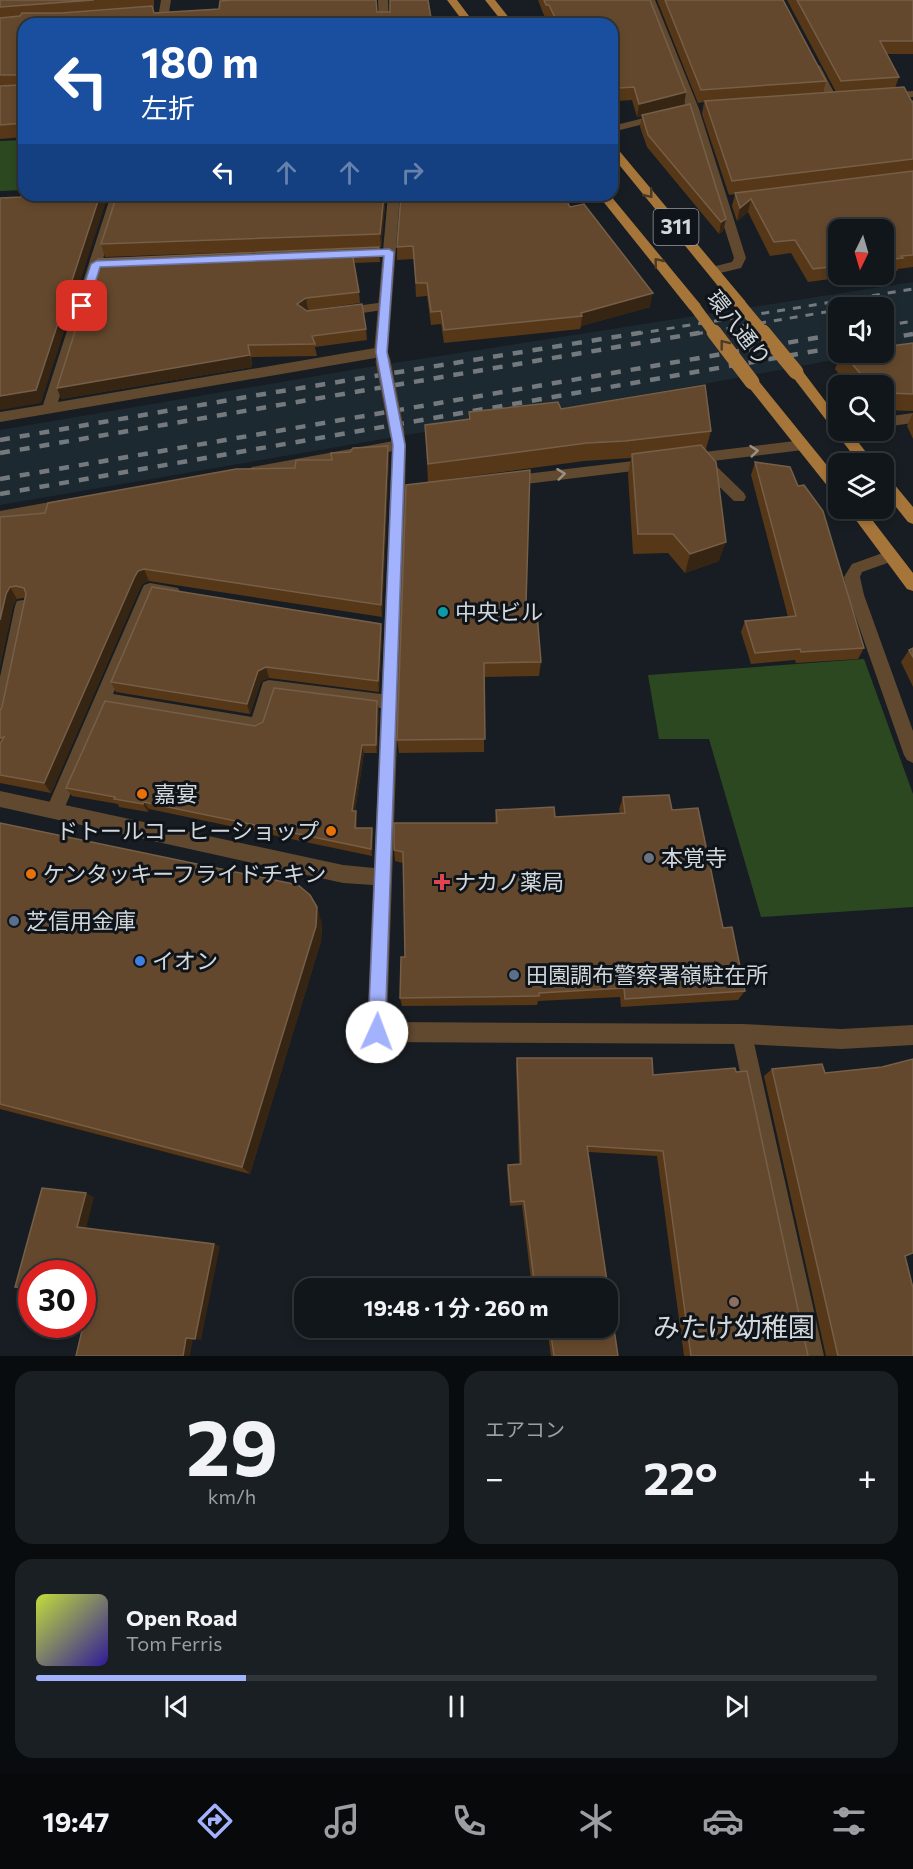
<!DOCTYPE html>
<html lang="ja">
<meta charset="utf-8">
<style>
body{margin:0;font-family:Commissioner,"Noto Sans JP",sans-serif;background:#1a1f23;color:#f1f3f6;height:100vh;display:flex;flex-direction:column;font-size:22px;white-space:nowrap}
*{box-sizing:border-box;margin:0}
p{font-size:20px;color:#9c9fa2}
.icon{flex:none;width:33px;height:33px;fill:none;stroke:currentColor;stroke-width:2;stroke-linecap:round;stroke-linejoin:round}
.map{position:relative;height:1356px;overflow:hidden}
.drawer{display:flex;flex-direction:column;gap:15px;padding:15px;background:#090c0e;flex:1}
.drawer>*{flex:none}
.banner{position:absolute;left:18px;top:18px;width:600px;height:183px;border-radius:18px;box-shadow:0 3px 9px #0003,0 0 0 2px #303539;background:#1a4fa0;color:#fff;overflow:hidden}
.needle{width:39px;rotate:185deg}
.tools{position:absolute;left:828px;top:219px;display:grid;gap:12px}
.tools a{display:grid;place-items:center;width:66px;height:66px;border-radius:12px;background:#11161a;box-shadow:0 3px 9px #0003,0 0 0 2px #303539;font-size:30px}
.speed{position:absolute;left:18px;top:1260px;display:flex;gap:12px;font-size:30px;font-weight:700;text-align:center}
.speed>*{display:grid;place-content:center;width:78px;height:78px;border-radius:50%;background:#11161a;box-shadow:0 3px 9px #0003,0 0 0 2px #303539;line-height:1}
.speed .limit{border:9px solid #d22;background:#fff;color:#111}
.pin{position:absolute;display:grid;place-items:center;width:51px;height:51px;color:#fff;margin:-26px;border-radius:12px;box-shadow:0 3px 9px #0006}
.me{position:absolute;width:66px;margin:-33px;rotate:2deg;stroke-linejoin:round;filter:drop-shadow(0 0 4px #0008)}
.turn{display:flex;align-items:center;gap:21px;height:126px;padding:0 24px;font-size:27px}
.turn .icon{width:78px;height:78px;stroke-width:2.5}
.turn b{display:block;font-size:42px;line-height:51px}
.lanes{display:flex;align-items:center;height:57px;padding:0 24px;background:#0003;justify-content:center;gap:30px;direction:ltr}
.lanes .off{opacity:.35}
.big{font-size:45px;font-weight:700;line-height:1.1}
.drawer .card{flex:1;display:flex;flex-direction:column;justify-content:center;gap:9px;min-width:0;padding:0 21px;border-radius:18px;background:#1a1f23}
.drawer .dial{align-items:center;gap:0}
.dial b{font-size:78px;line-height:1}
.song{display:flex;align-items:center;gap:18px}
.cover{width:72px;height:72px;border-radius:9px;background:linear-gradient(135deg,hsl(70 70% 55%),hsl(250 70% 35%))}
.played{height:6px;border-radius:3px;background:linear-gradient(90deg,#a3b2fd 25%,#303539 25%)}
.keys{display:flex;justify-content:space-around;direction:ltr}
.heat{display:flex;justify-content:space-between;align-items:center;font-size:33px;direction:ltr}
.drawer .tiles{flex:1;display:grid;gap:15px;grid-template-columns:1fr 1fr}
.card:last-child{grid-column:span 2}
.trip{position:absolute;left:294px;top:1278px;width:324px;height:60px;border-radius:18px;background:#11161a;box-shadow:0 3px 9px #0003,0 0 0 2px #303539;font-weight:700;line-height:60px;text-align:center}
.menu{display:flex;height:96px;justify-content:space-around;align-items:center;background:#07090a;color:#9c9fa2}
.menu .icon{width:42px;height:42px}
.menu .active{color:#a3b2fd}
.menu b{font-size:27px;color:#f1f3f6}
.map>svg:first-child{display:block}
.built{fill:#1d2931}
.green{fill:#2c4821}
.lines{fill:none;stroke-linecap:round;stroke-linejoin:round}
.service{fill:#61492f;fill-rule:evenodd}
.minor{fill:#61492f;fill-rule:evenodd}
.tertiary{fill:#61492f;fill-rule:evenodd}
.primary{fill:#a6753a;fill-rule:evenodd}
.rail-far1{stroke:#74797d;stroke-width:3;stroke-dasharray:8 8;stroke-linecap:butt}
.rail{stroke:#74797d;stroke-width:4.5;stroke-dasharray:10 10;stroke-linecap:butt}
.tertiary-bridge{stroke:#61492f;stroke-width:15}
.primary-bridge-far1{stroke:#a6753a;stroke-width:11}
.primary-bridge{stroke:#a6753a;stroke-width:15}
.wall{fill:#563718}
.shaded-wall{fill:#372513}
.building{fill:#64482d;stroke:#755f48;stroke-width:1.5}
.oneway{stroke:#4b3b26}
.oneway2{stroke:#9a9084}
.route{fill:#a3b2fd;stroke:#6a74a4;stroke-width:1.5}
.culture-dot{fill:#0f9aa8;stroke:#0e1419;stroke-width:2}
.food-dot{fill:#e8710a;stroke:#0e1419;stroke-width:2}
.worship-dot{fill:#6b7280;stroke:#0e1419;stroke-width:2}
.health-dot{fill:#e0444e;stroke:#0e1419;stroke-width:2}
.service-dot{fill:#5c6f8a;stroke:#0e1419;stroke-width:2}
.shop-dot{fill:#3f7fe0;stroke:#0e1419;stroke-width:2}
.education-dot{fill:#8d6e63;stroke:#0e1419;stroke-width:2}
.labels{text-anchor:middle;stroke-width:6;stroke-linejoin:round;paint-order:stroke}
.shield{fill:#0e1419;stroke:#979ca0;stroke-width:1.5}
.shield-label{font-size:21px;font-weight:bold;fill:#d2d7da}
.street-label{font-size:22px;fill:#d2d7da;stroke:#0e1419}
.poi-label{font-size:22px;fill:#d2d7da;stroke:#0e1419;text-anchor:start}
.near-poi-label{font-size:27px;fill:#d2d7da;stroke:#0e1419}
</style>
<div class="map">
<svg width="913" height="1356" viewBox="0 0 913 1356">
<rect width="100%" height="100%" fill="#171d22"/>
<polygon class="built" points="913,282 913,345 884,350 884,308 838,308 838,352 871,353 704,384 0,505 0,430 369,367"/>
<g class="green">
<polygon points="24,140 24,190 0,191 0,141"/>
<polygon points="864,659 913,794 913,907 761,917 709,739 659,739 648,675"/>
</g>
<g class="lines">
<g class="service">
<polygon points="815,63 820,66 838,100 837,102 833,103 828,100 810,66"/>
<polygon points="385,302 390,303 391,306 390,309 341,316 335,312 341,308"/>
<polygon points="704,458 709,459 744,493 746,497 744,501 734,501 699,467 697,463"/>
<polygon points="150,583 178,588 180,592 178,596 172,598 155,596 113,694 252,717 263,682 269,680 389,695 395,697 397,702 395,707 389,709 275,695 264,730 258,732 108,707 61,816 55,818 49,816 46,810 142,589 144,585"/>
<polygon points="23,600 29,601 31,606 8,717 6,722 0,724 0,677 15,606 17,601"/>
<polygon points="742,1024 749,1027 752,1034 824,1356 800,1356 732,1034 735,1027"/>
</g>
<g class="minor">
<polygon points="161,0 171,0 167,24 157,24"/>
<polygon points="645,0 655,0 699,109 746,258 741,268 712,275 706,271 708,268 732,262 734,258 687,109"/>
<polygon points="913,91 913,97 886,99 881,96 886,93"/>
<polygon points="664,113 668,114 668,118 612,132 612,126"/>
<polygon points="111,195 123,195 58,402 381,347 388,352 381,357 0,422 0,412 43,405"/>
<polygon points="913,413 913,423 884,427 884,417"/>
<polygon points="399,440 406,445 404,449 252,477 245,472 252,467"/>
<polygon points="803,440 810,445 803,450 688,464 681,459 688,454"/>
<polygon points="650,459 657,464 650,469 509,486 504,485 502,481 504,477 509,476"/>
<polygon points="67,499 72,501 74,505 72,509 0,523 0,511"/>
<polygon points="396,535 401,537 404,541 387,1022 742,1024 841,1029 913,1025 913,1045 841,1049 742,1044 377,1042 370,1039 367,1032 373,885 343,883 0,807 0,791 343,865 374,868 388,541 391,537"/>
<polygon points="891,550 896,552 899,556 896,560 862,572 860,577 864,595 913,731 913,763 907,760 904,755 848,595 844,577 852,564"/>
</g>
<g class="tertiary">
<polygon points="378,0 388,0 389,24 379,24"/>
<polygon points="388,195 400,195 388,352 390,361 383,366 378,364 374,352"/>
<polygon points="397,428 404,433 406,445 404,541 401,545 391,545 388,541 392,445 390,433"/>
</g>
<g class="primary">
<polygon points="447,0 457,0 475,24 465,24"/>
<polygon points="485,0 495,0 514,24 504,24"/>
<polygon points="612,146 616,147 745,301 746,304 745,307 735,307 612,156"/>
<polygon points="598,195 610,195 700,304 701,307 700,310 690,310"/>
<polygon points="796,367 801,369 838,418 838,430 849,430 875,464 860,464 789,372"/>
<polygon points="752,377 757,379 838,479 838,494 833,493 747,385 745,382 747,379"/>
<polygon points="884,477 889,478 913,507 913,524 908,522 884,492"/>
<polygon points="847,508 863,508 913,573 913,591 907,589"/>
</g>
<g class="rail-far1">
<polyline points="853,308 898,300"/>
<polyline points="884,326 913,321"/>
<polyline points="635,334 913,289"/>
<polyline points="695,334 838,310"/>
</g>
<g class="rail">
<polyline points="884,339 913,334"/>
<polyline points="0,440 258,395 645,332"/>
<polyline points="0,453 704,332"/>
<polyline points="0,479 838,334"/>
<polyline points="0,494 838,347"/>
</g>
<polyline class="tertiary-bridge" points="383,361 397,433"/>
<g class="primary-bridge-far1">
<polyline points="740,304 765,334"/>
<polyline points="695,307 715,334"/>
</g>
<g class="primary-bridge">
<polyline points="714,332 752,382"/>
<polyline points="763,332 796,372"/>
</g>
</g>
<g class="wall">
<polygon points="0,0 154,0 154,9 153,9 154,13 219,9 222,0 376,0 377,12 24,24 24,137 0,139"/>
<polygon points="538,0 650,0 686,92 684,105 726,219 723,231 719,234 647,147 640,127 642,116 637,117 632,100 617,101 615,97 612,98 612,24 551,24 549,18 545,18"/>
<polygon points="657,0 783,0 826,81 823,93 836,92 787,0 913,0 913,54 887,54 899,77 895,88 912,102 913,101 913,267 898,269 897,271 884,273 884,230 838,230 838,274 869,274 808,282 791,253 770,256 748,212 737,221 732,206 735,194 729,195 702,114 704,102 698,103"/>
<polygon points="117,195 386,195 381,247 105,257 101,244"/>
<polygon points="570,207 650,307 581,326 580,329 444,343 441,324 431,325 427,296 416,297 414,259 397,260 397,247"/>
<polygon points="379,247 380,262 354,263 359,292 360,303 306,311 366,329 367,340 315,347 317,356 251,357 252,367 61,399 98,259"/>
<polygon points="913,343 913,411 884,410 884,386 849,386 835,369 842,352"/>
<polygon points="561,409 711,431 706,449 704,449 719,561 685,573 668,553 633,554 628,474 631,458 584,461 428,482 425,425 469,419 469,412"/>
<polygon points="913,413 913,439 907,426"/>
<polygon points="350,452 389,459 382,617 149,581 143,583 140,588 51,793 0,783 0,711 2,707 26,598 23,598 17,599 13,606 0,666 0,517 45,513 295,468 332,460"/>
<polygon points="755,462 864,648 858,659 796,663 795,660 751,664 741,632 745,621 788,617 751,475"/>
<polygon points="526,603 541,662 539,676 484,677 484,752 399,753 397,740"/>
<polygon points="381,624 382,636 379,692 269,678 261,681 250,714 116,692 111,682"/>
<polygon points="913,648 913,687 901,662 909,650"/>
<polygon points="379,710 377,753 364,753 355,811 357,819 357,828 372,828 373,835 372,856 149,809 148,812 119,807 118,804 72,796 66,788 255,726"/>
<polygon points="623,797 672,810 723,928 745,991 738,1000 621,1007 620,997 538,1001 537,1005 402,1006 400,998 405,957 403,863 395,861 394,850 495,823 496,810 555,817 620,813 619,809"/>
<polygon points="0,823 322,923 321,941 250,1174 0,1109"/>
<polygon points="517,1058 653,1075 808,1356 684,1356 657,1156 588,1152 618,1356 551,1356 547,1328 608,1328 608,1288 532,1288 522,1205 510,1206 507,1170 508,1165 519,1164 516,1066"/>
<polygon points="882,1067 905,1256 913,1356 826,1356 764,1076 772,1069 825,1073"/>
</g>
<g class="shaded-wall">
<polygon points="686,92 684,105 637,117 639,104"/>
<polygon points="100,195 104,195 106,202 41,403 0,410 0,396"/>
<polygon points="384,195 386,195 381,247 380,234"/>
<polygon points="751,199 748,212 737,221 740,208"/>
<polygon points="726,219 723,231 719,234 721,222"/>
<polygon points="653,293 650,307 581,326 582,316 581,313"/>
<polygon points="306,298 308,310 299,315 297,304"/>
<polygon points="248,345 252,367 61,399 57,388"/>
<polygon points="388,446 389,459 382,617 381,605"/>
<polygon points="726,542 719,561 685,573 690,554"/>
<polygon points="144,569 149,581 143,583 140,588 51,793 44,783 135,576 138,571"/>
<polygon points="10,587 17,599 13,606 0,666 0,620 6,594"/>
<polygon points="381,624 382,636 379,692 378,681"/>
<polygon points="266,667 269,678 261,681 250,714 247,704 258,671"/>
<polygon points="377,701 379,710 377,753 376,745"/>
<polygon points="362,745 364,753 354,818 352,811"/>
<polygon points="144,802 149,809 148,812 143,804"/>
<polygon points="356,811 357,819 356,835 355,828"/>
<polygon points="372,828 373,835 372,856 371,849"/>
<polygon points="317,907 322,923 321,941 250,1174 242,1167"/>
<polygon points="86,1193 94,1197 86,1229 77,1227"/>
<polygon points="214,1244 220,1246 201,1340 195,1339"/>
<polygon points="186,1338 193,1338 190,1356 183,1356"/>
</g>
<g class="building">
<polygon points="0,0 94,0 0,7"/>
<polygon points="233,0 376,0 377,12 390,12 390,0 428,0 432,24 24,24 24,123 0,125 0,86 19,85 22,83 21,75 0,75 0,18 20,16 22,13 62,13 152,6 154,13 219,9 220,1"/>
<polygon points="544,0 650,0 686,92 639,104 634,87 619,88 617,84 612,85 612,24 558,24 549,5 546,5"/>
<polygon points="665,0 783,0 826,81 701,90"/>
<polygon points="797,0 913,0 913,41 880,41 899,77 841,81"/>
<polygon points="904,87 912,102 913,101 913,159 732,181 705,101"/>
<polygon points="690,104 726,219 721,222 648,135 642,115"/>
<polygon points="913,171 913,255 901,256 903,258 884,260 884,230 838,230 838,266 813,269 795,240 774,242 751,199 740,208 735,193"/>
<polygon points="24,192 24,195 100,195 36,390 0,396 0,198 21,197"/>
<polygon points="117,195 384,195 380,234 101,244"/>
<polygon points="401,195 564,195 570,207 584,204 653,293 581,313 582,316 444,330 441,311 431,312 427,283 416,283 413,246 397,247"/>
<polygon points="379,247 379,250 352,252 359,292 306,298 297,304 307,311 362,304 366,329 312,336 315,344 248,345 250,355 57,388 98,259"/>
<polygon points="913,343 913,394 887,393 884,392 884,386 871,386 842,352 884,352 884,347"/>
<polygon points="705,385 711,431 625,441 587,443 428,464 425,425 470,419 469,412 558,402 561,409"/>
<polygon points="701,445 716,462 726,542 690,554 673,534 638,534 632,454"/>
<polygon points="388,446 381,605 144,569 138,571 135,576 44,783 0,775 0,744 4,737 0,738 0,711 2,707 26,594 24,588 16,586 10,587 6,594 0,620 0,517 45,513 48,503 236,469 295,468 296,460 332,460 331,453 350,452 353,448"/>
<polygon points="755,462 790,467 798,486 804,485 823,511 864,648 801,652 800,649 755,653 745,621 796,616"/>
<polygon points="530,470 526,603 536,602 541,662 484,663 485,739 397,740 406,485"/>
<polygon points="152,587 381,624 378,681 266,667 258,671 247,704 111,682"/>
<polygon points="913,648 913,657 909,650"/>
<polygon points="274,688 377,701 376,745 362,745 352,811 356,811 355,828 372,828 371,849 144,802 143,804 114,799 115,797 66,788 105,701 255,726 263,722"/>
<polygon points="669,795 672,810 698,808 723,928 732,927 745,991 625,999 624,988 539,993 539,996 400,998 401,957 405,957 403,852 394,850 394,823 497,823 496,810 554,807 555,817 625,813 623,797"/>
<polygon points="0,823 298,885 310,895 317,907 316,926 242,1167 0,1104"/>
<polygon points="517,1058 652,1058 653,1075 735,1068 736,1072 747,1071 808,1356 691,1356 663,1151 587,1146 618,1356 554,1356 550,1328 608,1328 608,1288 535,1288 524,1201 511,1202 508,1165 521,1164"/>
<polygon points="913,1059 913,1253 905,1256 913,1288 913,1356 838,1356 772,1069 822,1064 825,1073 882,1067"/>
<polygon points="42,1188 86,1193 77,1227 214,1244 195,1339 186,1338 183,1356 76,1356 88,1305 82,1305 82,1274 32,1274 32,1288 15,1287"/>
</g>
<defs><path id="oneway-chevron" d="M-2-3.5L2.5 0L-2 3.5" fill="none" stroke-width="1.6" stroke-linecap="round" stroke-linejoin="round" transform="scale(1.5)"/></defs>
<g class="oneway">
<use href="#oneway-chevron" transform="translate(649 194) rotate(51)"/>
<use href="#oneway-chevron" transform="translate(658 262) rotate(-129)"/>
<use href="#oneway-chevron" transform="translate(724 344) rotate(-128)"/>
</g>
<g class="oneway2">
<use href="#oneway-chevron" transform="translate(754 451) rotate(-6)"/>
<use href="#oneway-chevron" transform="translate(561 474) rotate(-7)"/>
</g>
<polygon class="route" points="389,249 394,252 387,352 405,445 385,1032 382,1038 377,1041 371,1038 368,1032 393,445 376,352 384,256 100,267 88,306 82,309 77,306 91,264 96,261"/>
<circle class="culture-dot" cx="443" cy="612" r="6"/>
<g class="food-dot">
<circle cx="142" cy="794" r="6"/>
<circle cx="331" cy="831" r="6"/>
<circle cx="31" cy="874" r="6"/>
</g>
<circle class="worship-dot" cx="649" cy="858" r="6"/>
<path class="health-dot" d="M439 873h6v6h6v6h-6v6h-6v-6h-6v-6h6z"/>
<g class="service-dot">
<circle cx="14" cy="921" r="6"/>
<circle cx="514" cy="975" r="6"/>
</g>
<circle class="shop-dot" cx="140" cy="961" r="6"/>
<circle class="education-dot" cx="734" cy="1302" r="6"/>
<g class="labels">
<rect class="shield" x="653.5" y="209" width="45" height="36" rx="4.5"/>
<g class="shield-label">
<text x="676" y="234">311</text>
</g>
<g class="street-label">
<text transform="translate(739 328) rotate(52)" y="8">環八通り</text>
</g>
<g class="poi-label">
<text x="455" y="620">中央ビル</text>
<text x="154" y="802">嘉宴</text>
<text x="319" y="839" text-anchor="end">ドトールコーヒーショップ</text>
<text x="661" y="866">本覚寺</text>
<text x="43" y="882">ケンタッキーフライドチキン</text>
<text x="454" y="890">ナカノ薬局</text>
<text x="26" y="929">芝信用金庫</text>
<text x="152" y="969">イオン</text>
<text x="526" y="983">田園調布警察署嶺駐在所</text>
</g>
<g class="near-poi-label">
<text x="734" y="1337">みたけ幼稚園</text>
</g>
</g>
</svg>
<div class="tools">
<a><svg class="needle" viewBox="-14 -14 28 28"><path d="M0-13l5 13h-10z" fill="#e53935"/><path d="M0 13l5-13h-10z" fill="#9c9fa2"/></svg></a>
<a><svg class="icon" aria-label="sound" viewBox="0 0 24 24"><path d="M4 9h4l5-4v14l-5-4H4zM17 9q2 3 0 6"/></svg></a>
<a><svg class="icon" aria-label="search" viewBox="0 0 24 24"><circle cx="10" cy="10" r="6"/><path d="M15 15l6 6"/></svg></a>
<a><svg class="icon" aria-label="layers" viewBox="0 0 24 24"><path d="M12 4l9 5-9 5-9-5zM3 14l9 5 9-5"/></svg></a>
</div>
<div class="speed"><div class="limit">30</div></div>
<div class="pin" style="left:82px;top:306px;background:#d93025"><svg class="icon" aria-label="arrive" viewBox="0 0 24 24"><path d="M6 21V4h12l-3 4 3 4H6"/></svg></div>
<svg class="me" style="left:377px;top:1032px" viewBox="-20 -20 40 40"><circle r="19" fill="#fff"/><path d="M0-13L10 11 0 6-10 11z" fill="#a3b2fd"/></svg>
<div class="trip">19:48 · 1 分 · 260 m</div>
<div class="banner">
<div class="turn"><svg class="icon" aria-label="left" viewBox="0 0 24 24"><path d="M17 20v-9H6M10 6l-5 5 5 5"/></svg><div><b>180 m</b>左折</div></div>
<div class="lanes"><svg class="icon" aria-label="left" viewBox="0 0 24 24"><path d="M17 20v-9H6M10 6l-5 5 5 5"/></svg><svg class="icon off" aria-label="ahead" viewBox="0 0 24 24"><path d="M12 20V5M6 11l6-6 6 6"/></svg><svg class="icon off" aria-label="ahead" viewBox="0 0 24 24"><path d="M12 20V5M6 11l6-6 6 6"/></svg><svg class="icon off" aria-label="right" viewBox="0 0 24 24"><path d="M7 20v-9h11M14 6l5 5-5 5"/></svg></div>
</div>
</div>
<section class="drawer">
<div class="tiles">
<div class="card dial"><b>29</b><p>km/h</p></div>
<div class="card"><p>エアコン</p>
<div class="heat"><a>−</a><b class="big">22°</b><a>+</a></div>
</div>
<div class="card">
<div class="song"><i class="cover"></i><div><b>Open Road</b><p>Tom Ferris</p></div></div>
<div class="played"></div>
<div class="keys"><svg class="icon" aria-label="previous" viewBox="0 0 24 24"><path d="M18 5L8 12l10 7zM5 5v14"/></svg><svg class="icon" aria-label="pause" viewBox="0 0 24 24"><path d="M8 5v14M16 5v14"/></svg><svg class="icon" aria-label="next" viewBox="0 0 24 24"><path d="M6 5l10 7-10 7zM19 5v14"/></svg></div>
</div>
</div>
</section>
<nav class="menu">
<b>19:47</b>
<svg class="icon active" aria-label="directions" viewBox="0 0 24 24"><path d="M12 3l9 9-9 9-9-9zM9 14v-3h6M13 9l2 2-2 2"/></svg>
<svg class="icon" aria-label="music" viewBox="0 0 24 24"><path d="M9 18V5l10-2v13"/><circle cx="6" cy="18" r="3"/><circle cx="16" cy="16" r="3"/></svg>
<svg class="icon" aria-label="phone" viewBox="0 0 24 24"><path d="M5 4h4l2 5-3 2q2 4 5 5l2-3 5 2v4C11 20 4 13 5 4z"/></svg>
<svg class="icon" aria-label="climate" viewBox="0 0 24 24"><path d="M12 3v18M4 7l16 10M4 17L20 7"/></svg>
<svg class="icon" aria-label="car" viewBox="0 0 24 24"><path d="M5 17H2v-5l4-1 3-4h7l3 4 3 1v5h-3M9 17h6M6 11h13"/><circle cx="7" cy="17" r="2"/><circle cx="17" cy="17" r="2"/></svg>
<svg class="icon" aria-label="filters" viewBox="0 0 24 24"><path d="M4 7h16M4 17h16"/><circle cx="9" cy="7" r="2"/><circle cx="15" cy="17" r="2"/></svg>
</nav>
